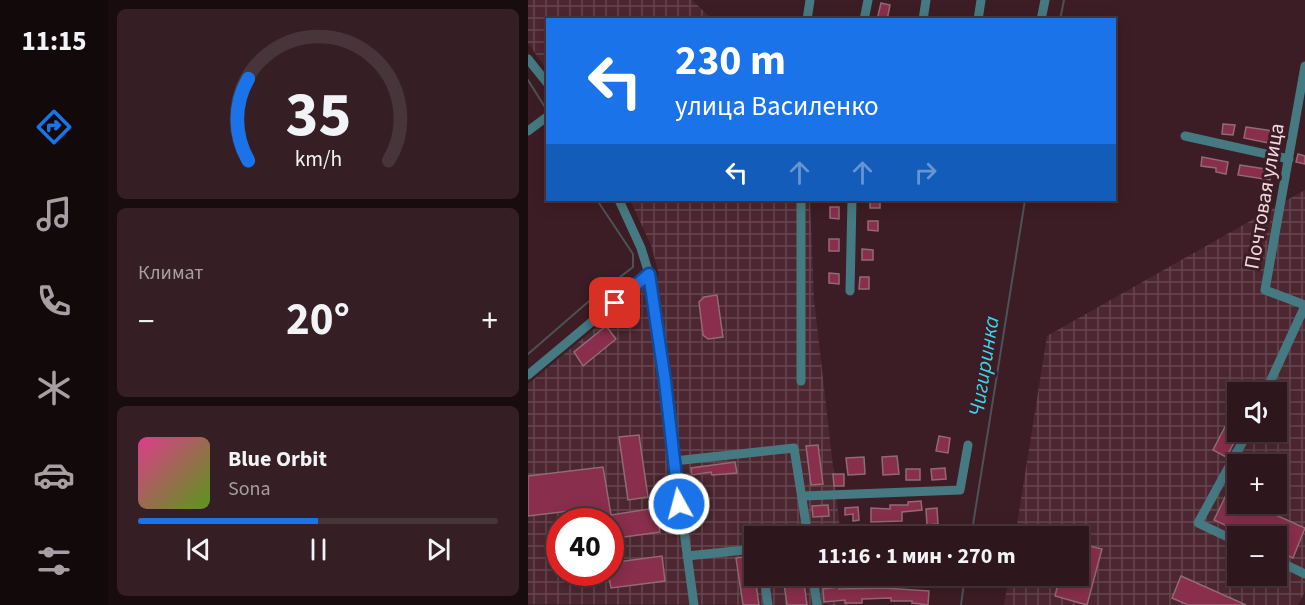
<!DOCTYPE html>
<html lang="ru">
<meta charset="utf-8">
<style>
body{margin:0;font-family:"Source Sans 3",sans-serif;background:#351f25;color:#f1f3f6;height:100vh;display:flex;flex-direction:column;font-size:22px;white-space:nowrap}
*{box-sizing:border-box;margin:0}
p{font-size:20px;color:#a79fa3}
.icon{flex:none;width:33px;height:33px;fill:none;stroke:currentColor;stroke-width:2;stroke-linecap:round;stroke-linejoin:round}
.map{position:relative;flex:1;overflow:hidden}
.sheet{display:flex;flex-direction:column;gap:9px;padding:9px;background:#190c0f;width:420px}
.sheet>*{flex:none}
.hud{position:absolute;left:18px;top:18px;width:570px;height:183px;border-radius:0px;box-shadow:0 3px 15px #0003,0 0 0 2px #48353b;background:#1a73e8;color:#fff;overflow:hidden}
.fabs{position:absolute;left:699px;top:382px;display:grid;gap:12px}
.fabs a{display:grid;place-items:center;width:60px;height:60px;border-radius:0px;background:#2d161c;box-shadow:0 3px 15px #0003,0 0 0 2px #48353b;font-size:30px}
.speed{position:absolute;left:18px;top:508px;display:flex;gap:12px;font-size:30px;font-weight:700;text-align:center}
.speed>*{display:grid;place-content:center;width:78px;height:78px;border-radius:50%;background:#2d161c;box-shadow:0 3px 15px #0003,0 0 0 2px #48353b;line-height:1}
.speed .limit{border:9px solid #d22;background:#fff;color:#111}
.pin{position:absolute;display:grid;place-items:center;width:51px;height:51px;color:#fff;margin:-26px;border-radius:12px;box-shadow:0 3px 9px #0006}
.me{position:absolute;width:66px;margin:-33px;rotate:353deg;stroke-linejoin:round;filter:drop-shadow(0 0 4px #0008)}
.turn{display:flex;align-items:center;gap:21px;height:126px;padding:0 30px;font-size:27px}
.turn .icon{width:78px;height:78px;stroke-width:2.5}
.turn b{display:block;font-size:42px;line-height:51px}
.lanes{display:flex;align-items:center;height:57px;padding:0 30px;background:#0003;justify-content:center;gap:30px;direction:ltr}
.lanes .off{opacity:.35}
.big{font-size:45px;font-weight:700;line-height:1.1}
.sheet .card{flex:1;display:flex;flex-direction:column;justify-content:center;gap:9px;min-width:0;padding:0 21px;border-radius:9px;background:#351f25}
.sheet .dial{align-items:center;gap:0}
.dial svg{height:156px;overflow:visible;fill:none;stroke:#48353b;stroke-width:7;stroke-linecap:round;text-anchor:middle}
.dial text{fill:#f1f3f6;stroke:none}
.song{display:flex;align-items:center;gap:18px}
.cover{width:72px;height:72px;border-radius:9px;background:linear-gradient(135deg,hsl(330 70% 55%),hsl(90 70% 35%))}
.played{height:6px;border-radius:3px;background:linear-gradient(90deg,#1a73e8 50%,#48353b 50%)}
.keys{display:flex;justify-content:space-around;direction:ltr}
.heat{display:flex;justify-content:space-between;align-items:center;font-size:33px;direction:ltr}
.trip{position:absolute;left:216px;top:526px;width:345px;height:60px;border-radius:0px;background:#2d161c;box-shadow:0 3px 15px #0003,0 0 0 2px #48353b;font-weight:700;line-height:60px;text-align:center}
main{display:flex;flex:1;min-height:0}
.menu{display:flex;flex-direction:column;width:108px;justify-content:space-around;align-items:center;background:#12090b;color:#a79fa3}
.menu .icon{width:42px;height:42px}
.menu .selected{color:#1a73e8}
.menu b{font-size:27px;color:#f1f3f6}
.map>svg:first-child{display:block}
.industrial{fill:url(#industrial-grid);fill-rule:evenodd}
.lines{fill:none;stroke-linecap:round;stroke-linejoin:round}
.stream{stroke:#4c5255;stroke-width:2}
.building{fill:#892e4d;stroke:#916b74;stroke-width:1.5}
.minor{stroke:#467a82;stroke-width:9}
.route-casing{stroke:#114b97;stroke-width:15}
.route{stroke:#1a73e8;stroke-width:10}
.labels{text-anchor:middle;stroke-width:6;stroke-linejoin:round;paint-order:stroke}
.street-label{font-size:21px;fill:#f1dbe0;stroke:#3c1d25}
.water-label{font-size:22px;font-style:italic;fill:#3ed5eb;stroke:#3c1d25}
</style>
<main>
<nav class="menu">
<b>11:15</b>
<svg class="icon selected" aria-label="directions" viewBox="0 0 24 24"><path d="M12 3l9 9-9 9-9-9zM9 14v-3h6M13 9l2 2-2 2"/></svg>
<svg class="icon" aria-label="music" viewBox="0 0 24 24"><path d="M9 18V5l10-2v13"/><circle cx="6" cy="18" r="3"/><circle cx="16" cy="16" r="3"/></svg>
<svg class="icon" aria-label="phone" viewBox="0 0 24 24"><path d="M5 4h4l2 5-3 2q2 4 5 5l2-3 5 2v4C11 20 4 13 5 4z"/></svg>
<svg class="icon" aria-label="climate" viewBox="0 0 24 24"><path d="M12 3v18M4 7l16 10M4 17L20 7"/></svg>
<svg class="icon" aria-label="car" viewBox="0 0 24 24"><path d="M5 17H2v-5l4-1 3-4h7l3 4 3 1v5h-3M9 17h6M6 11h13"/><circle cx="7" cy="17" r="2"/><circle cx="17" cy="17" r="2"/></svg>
<svg class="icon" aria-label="filters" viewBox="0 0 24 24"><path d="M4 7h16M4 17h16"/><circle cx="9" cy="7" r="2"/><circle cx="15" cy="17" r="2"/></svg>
</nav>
<section class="sheet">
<div class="card dial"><svg viewBox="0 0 100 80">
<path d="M14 69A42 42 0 1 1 86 69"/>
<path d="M14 69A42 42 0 0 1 14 27" stroke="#1a73e8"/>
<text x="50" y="56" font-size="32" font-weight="700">35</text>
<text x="50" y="72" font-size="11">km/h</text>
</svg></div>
<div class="card"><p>Климат</p>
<div class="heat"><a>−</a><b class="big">20°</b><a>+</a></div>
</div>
<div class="card">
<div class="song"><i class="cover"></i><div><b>Blue Orbit</b><p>Sona</p></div></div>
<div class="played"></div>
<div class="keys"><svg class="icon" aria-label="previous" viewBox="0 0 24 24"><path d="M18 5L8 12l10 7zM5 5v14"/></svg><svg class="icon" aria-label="pause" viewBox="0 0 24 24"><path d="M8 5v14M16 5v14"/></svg><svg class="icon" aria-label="next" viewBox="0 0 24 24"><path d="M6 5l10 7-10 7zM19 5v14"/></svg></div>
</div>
</section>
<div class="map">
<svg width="777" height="605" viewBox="0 0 777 605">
<defs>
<pattern id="industrial-grid" width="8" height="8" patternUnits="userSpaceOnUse" patternTransform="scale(1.5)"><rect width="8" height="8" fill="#4c2731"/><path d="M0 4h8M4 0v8" fill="none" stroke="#66464f"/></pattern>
</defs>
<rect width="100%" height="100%" fill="#3c1d25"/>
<g class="industrial">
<polygon points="0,0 164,0 184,19 20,20 19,70 0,43"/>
<path d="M 777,190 L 777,591 L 770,605 L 476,605 L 481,576 L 550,576 L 550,537 L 487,537 L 519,336 ZM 710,393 L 748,393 L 748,432 L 710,432 ZM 710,465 L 748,465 L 748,504 L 710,504 ZM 710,537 L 748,537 L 748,576 L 710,576 Z"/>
<path d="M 102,200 L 282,200 L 286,299 L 313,537 L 226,537 L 226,576 L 317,576 L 320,605 L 0,604 L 0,384 L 131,275 L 123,245 ZM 32,522 L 82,522 L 82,573 L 32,573 Z"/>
</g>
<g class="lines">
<g class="stream">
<polyline points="532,20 536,0"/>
<polyline points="0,80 20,112"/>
<polyline points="0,354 60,302 105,267 105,254 69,200"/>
<polyline points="443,537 497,200"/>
<polyline points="433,605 437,576"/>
</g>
</g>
<g class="building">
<polygon points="353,3 362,5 359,20 349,20"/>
<polygon points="695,124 707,125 705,135 694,134"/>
<polygon points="718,127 752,132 750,145 716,138"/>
<polygon points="770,154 777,156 777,164 768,162"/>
<polygon points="674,157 700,162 698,174 688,172 688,168 673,166"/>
<polygon points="712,165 744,170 742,180 710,175"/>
<rect x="342" y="200" width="10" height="8"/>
<polygon points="302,207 311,207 311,219 302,218"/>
<polygon points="340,221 350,221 350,231 340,230"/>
<rect x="301" y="239" width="10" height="12"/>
<polygon points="334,249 345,250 345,260 334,260"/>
<polygon points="301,273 311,274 311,284 301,283"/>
<polygon points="332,277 341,277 341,289 331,289"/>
<polygon points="189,295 195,337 180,339 175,335 171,302 176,297"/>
<polygon points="78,326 88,339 55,366 46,352"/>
<polygon points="699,423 710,429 710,432 712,432 698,457 685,450"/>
<polygon points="111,435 120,497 100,500 91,437"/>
<polygon points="411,436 422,438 420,453 408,451"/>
<polygon points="290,445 295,484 283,485 278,446"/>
<polygon points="369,456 371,474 355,475 354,457"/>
<polygon points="336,457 337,474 320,475 318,458"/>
<polygon points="207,462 209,473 184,475 183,472 164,475 163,468"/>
<polygon points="75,467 83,515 128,508 132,532 82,539 82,522 69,522 67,508 0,516 0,476"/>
<polygon points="417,468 418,479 404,480 403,469"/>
<rect x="378" y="469" width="14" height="11"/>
<polygon points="305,474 316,474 316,486 306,486"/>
<polygon points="699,493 710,498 710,504 723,504 777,528 765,558 748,550 748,537 722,537 686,520"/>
<polygon points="393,501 394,510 374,512 374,521 343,522 343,508 362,509 362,505 380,505 380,502"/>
<polygon points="300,505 301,516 285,517 284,506"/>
<polygon points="330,507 331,520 325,521 325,514 317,515 317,508"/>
<polygon points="409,508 410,524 399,525 398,509"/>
<polygon points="301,525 303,537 291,537 290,526"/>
<polygon points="550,543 574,549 559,605 527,596 532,576 550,576"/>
<polygon points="134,556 137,581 83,588 80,573 82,573 82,563"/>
<polygon points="224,556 231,605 215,605 208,558"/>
<polygon points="255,576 275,576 279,605 259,605"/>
<polygon points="653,576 718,605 660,605 644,598"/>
<polygon points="311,587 311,589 356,588 401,591 400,605 384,603 384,601 363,601 363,598 334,599 334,603 317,603 317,600 296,602 295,589"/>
</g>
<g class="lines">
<g class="minor">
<polyline points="279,20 282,0"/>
<polyline points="336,20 340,0"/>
<polyline points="395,20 398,0"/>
<polyline points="450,20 453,0"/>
<polyline points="513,20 517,0"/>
<polyline points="0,59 20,84"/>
<polyline points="777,66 737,290 777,305"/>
<polyline points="0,131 20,116"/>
<polyline points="657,136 761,159"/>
<polyline points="91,200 113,248 121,274 166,605"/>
<polyline points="322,291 324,200"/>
<polyline points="0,375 121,274"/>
<polyline points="273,381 273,200"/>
<polyline points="737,393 777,306"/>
<polyline points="146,461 266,448 280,537"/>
<polyline points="275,496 432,490 440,445"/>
<polyline points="710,542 670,523 720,432"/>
<polyline points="159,556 226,549"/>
<polyline points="748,560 777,574"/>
<polyline points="236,576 240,605"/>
<polyline points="285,576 404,582"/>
<polyline points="285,576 289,605"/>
</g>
</g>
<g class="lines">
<g class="route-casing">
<polyline id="route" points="87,303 121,274 137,381 151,504"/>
</g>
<use href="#route" class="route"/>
</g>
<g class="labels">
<g class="street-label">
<text transform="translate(736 196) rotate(-80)" y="7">Почтовая улица</text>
</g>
<g class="water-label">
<text transform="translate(455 366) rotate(-81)" y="8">Чигиринка</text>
</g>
</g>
</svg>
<div class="fabs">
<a><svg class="icon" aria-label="sound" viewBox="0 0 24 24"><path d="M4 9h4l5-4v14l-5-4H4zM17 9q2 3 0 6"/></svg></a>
<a>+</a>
<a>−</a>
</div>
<div class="speed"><div class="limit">40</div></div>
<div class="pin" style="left:87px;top:303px;background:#d93025"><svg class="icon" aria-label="arrive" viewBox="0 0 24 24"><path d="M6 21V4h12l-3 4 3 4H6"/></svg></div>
<svg class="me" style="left:151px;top:504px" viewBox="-20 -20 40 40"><circle r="17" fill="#1a73e8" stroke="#fff" stroke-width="3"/><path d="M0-11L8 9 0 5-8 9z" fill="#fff"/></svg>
<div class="trip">11:16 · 1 мин · 270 m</div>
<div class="hud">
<div class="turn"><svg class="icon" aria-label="left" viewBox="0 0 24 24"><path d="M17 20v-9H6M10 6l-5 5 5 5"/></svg><div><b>230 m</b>улица Василенко</div></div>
<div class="lanes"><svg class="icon" aria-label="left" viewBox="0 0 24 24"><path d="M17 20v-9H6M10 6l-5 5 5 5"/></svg><svg class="icon off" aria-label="ahead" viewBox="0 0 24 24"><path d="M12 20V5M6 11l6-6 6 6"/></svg><svg class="icon off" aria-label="ahead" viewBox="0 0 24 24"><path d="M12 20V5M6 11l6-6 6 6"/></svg><svg class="icon off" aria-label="right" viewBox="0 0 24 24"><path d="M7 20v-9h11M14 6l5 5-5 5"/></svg></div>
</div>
</div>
</main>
